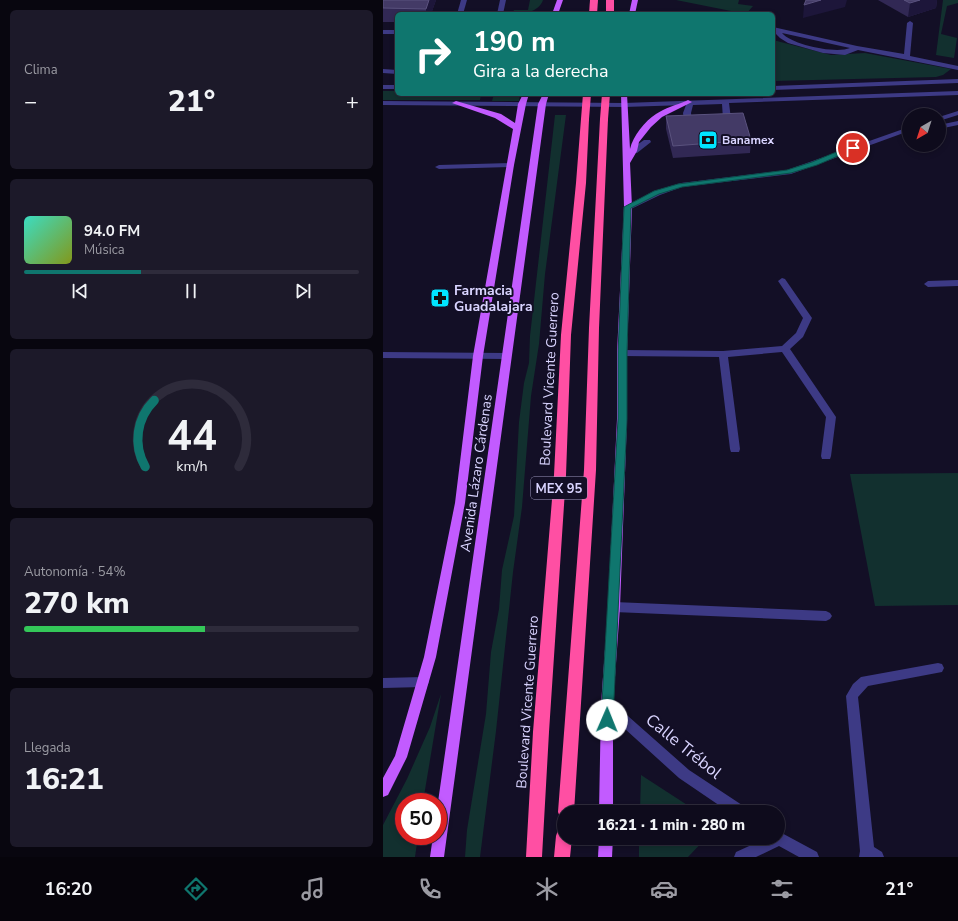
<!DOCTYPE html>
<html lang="es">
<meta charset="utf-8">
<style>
body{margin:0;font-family:"Nunito Sans",sans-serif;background:#1c1929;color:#f1f3f6;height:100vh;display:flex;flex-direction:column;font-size:15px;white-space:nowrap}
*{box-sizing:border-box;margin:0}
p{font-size:13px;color:#9b9ba3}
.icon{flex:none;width:22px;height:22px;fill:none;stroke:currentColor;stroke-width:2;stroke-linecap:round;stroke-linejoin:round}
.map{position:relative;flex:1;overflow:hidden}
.side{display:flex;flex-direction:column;gap:10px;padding:10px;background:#08060f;width:383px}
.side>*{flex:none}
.top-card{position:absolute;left:12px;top:12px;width:380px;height:84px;border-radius:6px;box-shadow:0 2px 6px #0003,0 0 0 1px #2e2b3b;background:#0f766e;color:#fff;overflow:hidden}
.needle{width:26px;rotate:219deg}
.controls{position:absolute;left:519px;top:108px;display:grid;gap:8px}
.controls a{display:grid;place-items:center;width:44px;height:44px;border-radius:50%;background:#0e0b1c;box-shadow:0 2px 6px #0003,0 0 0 1px #2e2b3b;font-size:20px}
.speed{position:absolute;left:12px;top:793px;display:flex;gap:8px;font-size:20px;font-weight:700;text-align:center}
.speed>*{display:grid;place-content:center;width:52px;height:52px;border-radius:50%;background:#0e0b1c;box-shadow:0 2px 6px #0003,0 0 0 1px #2e2b3b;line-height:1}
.speed .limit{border:6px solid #d22;background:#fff;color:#111}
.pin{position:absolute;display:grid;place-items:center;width:34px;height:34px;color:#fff;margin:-17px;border:2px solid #fff;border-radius:50%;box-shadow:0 1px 4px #0007}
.me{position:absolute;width:44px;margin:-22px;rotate:1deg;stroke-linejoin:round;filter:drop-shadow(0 0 3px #0008)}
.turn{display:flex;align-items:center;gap:14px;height:84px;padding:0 12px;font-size:18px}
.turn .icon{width:52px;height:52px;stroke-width:2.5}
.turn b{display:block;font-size:28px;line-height:34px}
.big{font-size:30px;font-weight:800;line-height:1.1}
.side .card{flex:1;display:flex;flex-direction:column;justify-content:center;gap:6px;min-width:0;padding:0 14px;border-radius:6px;background:#1c1929}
.side .dial{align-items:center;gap:0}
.dial svg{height:104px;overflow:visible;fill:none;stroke:#2e2b3b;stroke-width:7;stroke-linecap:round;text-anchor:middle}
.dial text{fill:#f1f3f6;stroke:none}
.song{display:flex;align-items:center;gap:12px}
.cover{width:48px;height:48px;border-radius:6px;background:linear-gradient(135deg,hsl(170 70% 55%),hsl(70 70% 35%))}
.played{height:4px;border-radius:2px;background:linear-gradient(90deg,#0f766e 35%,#2e2b3b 35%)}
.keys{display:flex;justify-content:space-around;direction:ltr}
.heat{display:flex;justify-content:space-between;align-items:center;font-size:22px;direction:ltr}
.charge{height:6px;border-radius:3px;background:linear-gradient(90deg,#34c759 54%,#2e2b3b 0)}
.trip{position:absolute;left:174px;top:805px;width:228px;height:40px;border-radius:20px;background:#0e0b1c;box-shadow:0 2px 6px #0003,0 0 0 1px #2e2b3b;font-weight:800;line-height:40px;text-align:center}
.menu{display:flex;height:64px;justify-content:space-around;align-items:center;background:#06040b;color:#9b9ba3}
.menu .icon{width:28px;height:28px}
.menu .on{color:#0f766e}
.menu b{font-size:18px;color:#f1f3f6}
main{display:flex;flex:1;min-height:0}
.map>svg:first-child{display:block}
.green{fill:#12302f}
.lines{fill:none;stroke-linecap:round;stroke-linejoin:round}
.minor{fill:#3d3a85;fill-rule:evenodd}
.major{fill:#c25bff;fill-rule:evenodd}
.highway{fill:#ff4fa3;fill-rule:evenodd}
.highway-bridge{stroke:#ff4fa3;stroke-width:8}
.wall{fill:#312854}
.shaded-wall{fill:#1d163a}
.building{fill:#433a66;stroke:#5a527e}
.route{fill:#0f766e;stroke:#0a4d48}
.labels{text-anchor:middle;stroke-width:4;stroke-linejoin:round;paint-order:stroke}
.far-poi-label{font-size:12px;font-weight:bold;fill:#d9d4ff;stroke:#130f26;text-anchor:start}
.shield{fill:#130f26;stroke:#9e99be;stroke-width:1}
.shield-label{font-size:13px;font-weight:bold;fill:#d9d4ff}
.poi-label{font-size:14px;font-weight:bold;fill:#d9d4ff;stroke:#130f26;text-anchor:start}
.street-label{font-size:14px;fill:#d9d4ff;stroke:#130f26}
.near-street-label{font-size:17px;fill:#d9d4ff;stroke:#130f26}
</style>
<main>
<section class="side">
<div class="card"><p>Clima</p>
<div class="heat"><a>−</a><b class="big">21°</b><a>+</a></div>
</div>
<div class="card">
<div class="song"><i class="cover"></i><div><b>94.0 FM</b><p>Música</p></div></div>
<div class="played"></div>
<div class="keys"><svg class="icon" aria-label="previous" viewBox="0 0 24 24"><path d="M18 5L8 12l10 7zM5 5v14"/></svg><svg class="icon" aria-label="pause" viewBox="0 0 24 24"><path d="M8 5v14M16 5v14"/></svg><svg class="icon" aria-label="next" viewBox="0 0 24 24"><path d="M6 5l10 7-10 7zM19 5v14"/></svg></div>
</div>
<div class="card dial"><svg viewBox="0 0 100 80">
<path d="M14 69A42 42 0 1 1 86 69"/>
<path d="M14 69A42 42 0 0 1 21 18" stroke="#0f766e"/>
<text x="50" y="56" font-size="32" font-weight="700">44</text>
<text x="50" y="72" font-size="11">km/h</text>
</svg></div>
<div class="card"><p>Autonomía · 54%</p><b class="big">270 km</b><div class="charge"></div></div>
<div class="card"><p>Llegada</p><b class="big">16:21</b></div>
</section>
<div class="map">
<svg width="575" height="857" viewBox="0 0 575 857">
<rect width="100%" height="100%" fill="#130f26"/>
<g class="green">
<path d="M 147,0 L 160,0 C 156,12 141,14 129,14 L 131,10 L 145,10 Z"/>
<polygon points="293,0 356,0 355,4 370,6 363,14"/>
<polygon points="560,0 575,0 575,3 564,6 558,34 574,38 571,58 553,55"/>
<polygon points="390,40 448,55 482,53 568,69 560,75 553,77 390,81"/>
<polygon points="0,91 14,91 14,94 98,94 97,100 0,100"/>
<polygon points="111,94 137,94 136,101 109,101"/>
<polygon points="172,115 183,115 162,274 156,344 148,396 139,507 130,572 113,731 97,857 82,857 84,830 103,714 108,652 116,609 119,570 131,516 136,422 141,383 146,363 147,336"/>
<polygon points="575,473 575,605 492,606 467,474"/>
<polygon points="58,694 40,802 21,802 21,836 35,836 32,857 0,857 0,825 24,779 47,727"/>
<polygon points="258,775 315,812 257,812"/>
<polygon points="256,838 323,838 305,857 256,857"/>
</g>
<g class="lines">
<g class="minor">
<polygon points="78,0 84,0 80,14 74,14"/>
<polygon points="117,0 123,0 120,14 114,14"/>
<path d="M 527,21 L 530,23 L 527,56 L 575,66 L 575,70 L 475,50 L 462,55 L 440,53 L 405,43 L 397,38 L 390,31 L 390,27 L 474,46 L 521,54 L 524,23 ZM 399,33 L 467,48 C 453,54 409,45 399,33 Z"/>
<rect x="0" y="30" width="14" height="4"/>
<polygon points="0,69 14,70 14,74 0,73"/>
<polygon points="575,79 575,83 390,90 390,86"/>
<rect x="0" y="85" width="14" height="4"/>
<polygon points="575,91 575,95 346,103 348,119 344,121 340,119 339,104 310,105 308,113 309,121 305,123 301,121 300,113 303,105 241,107 0,105 0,101 241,103"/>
<polygon points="575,111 575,115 556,121 556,117"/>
<polygon points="575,121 575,125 556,129 556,125"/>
<polygon points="526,127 526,131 408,174 299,187 277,195 248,209 245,209 241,207 271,191 298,183 404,170"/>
<polygon points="261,140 267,140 268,142 254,153 248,153 248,149"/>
<polygon points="127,163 131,165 130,167 56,169 52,167 56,165"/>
<polygon points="399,278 402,279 429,318 420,337 407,349 453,417 448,456 447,459 439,459 438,456 443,417 399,352 345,357 357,449 356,452 348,452 347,449 336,357 239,356 234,353 239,350 340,351 399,346 413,333 420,318 395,281"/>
<polygon points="575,280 575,286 545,287 541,284 545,281"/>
<polygon points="0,352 123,353 128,356 123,359 0,358"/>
<polygon points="231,602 443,611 447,613 449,616 447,619 443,621 231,612 227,610 225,607 227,604"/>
<polygon points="555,663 559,664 561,668 559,672 485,686 475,697 491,847 499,852 501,857 476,857 477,851 463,696 470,684 478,677"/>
<polygon points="40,677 44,678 46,682 44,686 40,687 0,688 0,678"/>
<polygon points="224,699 228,701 306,770 362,807 364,812 346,812 296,778 220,709 218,705 220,701"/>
<polygon points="395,831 434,852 436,857 416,857 396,846 373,857 351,857 353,852 384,838 395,838"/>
</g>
<g class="major">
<polygon points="174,0 180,0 175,14 169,14"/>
<polygon points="249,0 255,0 252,14 246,14"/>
<polygon points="140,94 146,94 143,104 131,165 100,356 82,503 53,657 24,757 5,795 0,797 0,778 12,756 41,657 72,503 90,356 130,129 112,118 69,103 73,101 118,114 132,123 135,104"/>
<polygon points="160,94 166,94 163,104 61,857 47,857 50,836 55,836 55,802 155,104"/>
<path d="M 238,94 L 244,94 L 247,149 C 250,136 262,121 273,114 C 282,108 293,105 303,101 L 305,100 L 309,102 L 279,117 L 268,127 L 256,142 L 254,151 L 247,163 L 249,207 L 244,353 L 244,419 L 237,607 L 230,705 L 230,812 L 216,812 L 218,705 L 225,607 L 234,419 L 234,353 L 241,207 Z"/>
<polygon points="216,838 230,838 229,857 215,857"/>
</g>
<g class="highway">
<polygon points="207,0 215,0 214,14 206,14"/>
<rect x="223" y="0" width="8" height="14"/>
<polygon points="202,116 206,119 203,183 188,335 183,475 166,732 159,857 143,857 150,732 171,475 178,335 193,183 198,119"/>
<polygon points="221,116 225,119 216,328 213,470 191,812 181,812 181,819 177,817 175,812 201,470 206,328 217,119"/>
<polygon points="181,828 181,838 189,838 187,857 171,857 173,836 175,830"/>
</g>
<g class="highway-bridge">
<polyline points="202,119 204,94"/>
<polyline points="221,119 223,94"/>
</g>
</g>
<g class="wall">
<polygon points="0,0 53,0 48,14 14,14 14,22 0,22"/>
<polygon points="495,0 554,0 553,8 525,17"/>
<polygon points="283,116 368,140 367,153 290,158 283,129"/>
</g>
<g class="shaded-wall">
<polygon points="46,0 53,0 48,14 43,14 43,9"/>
<polygon points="438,0 464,0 462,7 420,18 421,5"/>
<polygon points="537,0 554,0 553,8 525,17 527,3"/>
</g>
<g class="building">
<polygon points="0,0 46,0 43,9 0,8"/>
<polygon points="423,0 438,0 421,5"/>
<polygon points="521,0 537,0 527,3"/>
<polygon points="360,113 368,140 290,146 283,116"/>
</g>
<polygon class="route" points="468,146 474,148 434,165 408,173 299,187 276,194 248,208 244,353 244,419 230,720 228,724 224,726 220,724 218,720 235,419 235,353 241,207 271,191 295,184 404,170 429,162"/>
<defs>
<g id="bank-square" transform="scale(1)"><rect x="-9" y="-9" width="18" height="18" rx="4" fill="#00e5ff" stroke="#130f26"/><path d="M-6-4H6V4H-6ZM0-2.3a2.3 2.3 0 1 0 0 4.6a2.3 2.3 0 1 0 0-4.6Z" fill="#111"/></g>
<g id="pharmacy-square" transform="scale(1)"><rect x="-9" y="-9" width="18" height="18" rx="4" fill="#00e5ff" stroke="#130f26"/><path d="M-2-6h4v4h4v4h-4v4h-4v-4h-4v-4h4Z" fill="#111"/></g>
</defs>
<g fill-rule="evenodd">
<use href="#bank-square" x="325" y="140"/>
<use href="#pharmacy-square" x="57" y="298"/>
</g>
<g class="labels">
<g class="far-poi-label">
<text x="339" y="144">Banamex</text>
</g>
<rect class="shield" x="148" y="477" width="56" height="22" rx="3"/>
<g class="shield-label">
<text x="176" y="493">MEX 95</text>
</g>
<g class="poi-label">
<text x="71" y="295">Farmacia<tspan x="71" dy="16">Guadalajara</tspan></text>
</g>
<g class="street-label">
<text transform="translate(166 379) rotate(-87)" y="5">Boulevard Vicente Guerrero</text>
<text transform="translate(93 473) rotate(-82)" y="5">Avenida Lázaro Cárdenas</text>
<text transform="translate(144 702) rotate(-86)" y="5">Boulevard Vicente Guerrero</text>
</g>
<g class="near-street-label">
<text transform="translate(301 746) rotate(39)" y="6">Calle Trébol</text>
</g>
</g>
</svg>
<div class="controls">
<a><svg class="needle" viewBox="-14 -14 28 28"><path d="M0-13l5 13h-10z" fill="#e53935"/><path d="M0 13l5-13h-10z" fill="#9b9ba3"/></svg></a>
</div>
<div class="speed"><div class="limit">50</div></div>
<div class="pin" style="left:470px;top:148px;background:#d93025"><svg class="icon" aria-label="arrive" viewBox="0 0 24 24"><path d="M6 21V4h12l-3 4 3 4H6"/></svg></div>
<svg class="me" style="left:224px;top:720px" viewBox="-20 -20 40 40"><circle r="19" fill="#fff"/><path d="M0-13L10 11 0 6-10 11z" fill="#0f766e"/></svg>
<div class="trip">16:21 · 1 min · 280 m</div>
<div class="top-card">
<div class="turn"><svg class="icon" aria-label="right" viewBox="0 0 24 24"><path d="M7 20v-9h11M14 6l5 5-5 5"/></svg><div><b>190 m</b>Gira a la derecha</div></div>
</div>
</div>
</main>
<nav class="menu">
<b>16:20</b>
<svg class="icon on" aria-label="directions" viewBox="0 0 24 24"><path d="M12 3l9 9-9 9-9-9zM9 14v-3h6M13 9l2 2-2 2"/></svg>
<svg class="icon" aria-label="music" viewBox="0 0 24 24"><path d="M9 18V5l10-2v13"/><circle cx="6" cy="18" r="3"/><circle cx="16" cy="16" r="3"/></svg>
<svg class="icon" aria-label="phone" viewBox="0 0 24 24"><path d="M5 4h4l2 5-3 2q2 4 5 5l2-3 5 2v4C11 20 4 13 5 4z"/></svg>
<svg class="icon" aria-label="climate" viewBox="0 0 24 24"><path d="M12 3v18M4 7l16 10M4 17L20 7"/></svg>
<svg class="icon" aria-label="car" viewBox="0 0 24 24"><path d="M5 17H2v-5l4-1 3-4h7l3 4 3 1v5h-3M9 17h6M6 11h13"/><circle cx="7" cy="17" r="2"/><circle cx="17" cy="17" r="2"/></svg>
<svg class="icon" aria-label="filters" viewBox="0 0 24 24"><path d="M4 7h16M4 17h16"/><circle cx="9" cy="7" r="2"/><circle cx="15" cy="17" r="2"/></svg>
<b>21°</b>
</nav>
